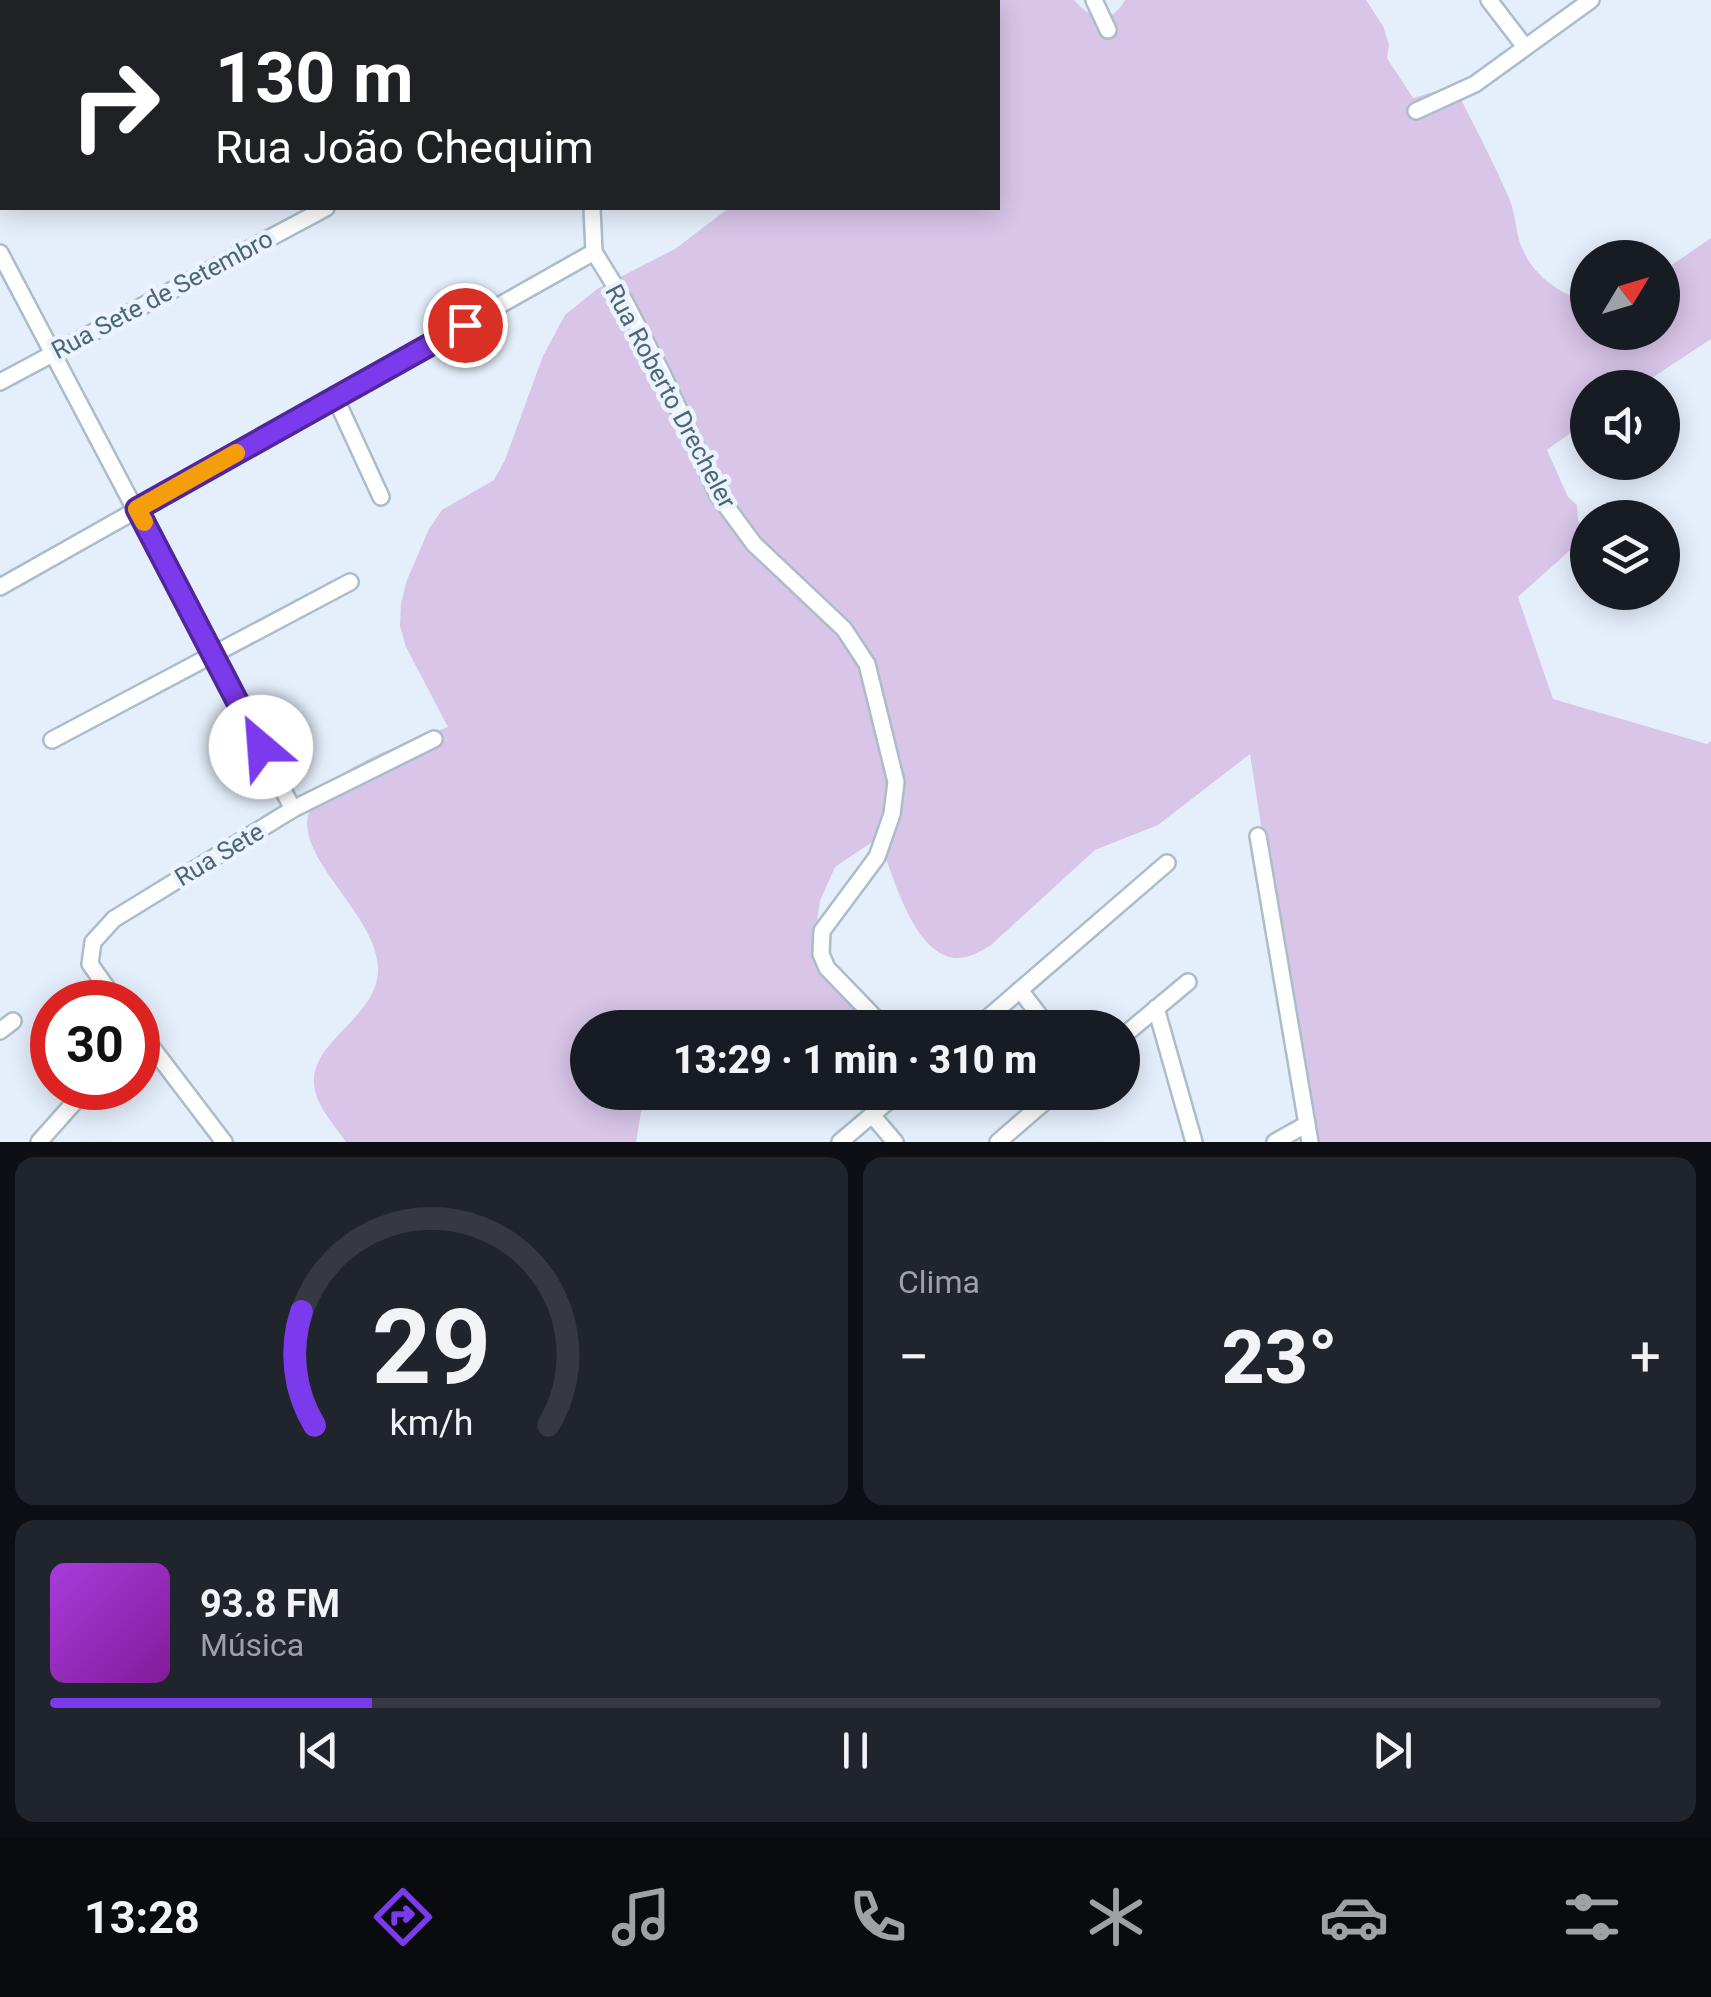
<!DOCTYPE html>
<html lang="pt">
<meta charset="utf-8">
<style>
body{margin:0;font-family:Roboto,sans-serif;background:#20242c;color:#f1f3f6;height:100vh;display:flex;flex-direction:column;font-size:38px;white-space:nowrap}
*{box-sizing:border-box;margin:0}
p{font-size:32px;color:#9ea1a6}
.icon{flex:none;width:55px;height:55px;fill:none;stroke:currentColor;stroke-width:2;stroke-linecap:round;stroke-linejoin:round}
.map{position:relative;height:1142px;overflow:hidden}
.panel{display:flex;flex-direction:column;gap:15px;padding:15px;background:#0d0f14;flex:1}
.panel>*{flex:none}
.guide{position:absolute;left:0px;top:0px;width:1000px;height:210px;box-shadow:0 5px 25px #0003;background:#202124;color:#fff;overflow:hidden}
.needle{width:65px;rotate:52deg}
.buttons{position:absolute;left:1570px;top:240px;display:grid;gap:20px}
.buttons a{display:grid;place-items:center;width:110px;height:110px;border-radius:50%;background:#171b24;box-shadow:0 5px 25px #0003;font-size:50px}
.speed{position:absolute;left:30px;top:980px;display:flex;gap:20px;font-size:50px;font-weight:700;text-align:center}
.speed>*{display:grid;place-content:center;width:130px;height:130px;border-radius:50%;background:#171b24;box-shadow:0 5px 25px #0003;line-height:1}
.speed .limit{border:15px solid #d22;background:#fff;color:#111}
.pin{position:absolute;display:grid;place-items:center;width:85px;height:85px;color:#fff;margin:-42px;border:5px solid #fff;border-radius:50%;box-shadow:0 2px 10px #0007}
.me{position:absolute;width:110px;margin:-55px;rotate:333deg;stroke-linejoin:round;filter:drop-shadow(0 0 8px #0008)}
.turn{display:flex;align-items:center;gap:35px;height:210px;padding:0 50px;font-size:45px}
.turn .icon{width:130px;height:130px;stroke-width:2.5}
.turn b{display:block;font-size:70px;line-height:85px}
.big{font-size:75px;font-weight:800;line-height:1.1}
.panel .widget{flex:1;display:flex;flex-direction:column;justify-content:center;gap:15px;min-width:0;padding:0 35px;border-radius:20px;background:#20242c}
.panel .dial{align-items:center;gap:0}
.dial svg{height:260px;overflow:visible;fill:none;stroke:#363941;stroke-width:7;stroke-linecap:round;text-anchor:middle}
.dial text{fill:#f1f3f6;stroke:none}
.song{display:flex;align-items:center;gap:30px}
.cover{width:120px;height:120px;border-radius:15px;background:linear-gradient(135deg,hsl(280 70% 55%),hsl(290 70% 35%))}
.played{height:10px;border-radius:5px;background:linear-gradient(90deg,#7c3aed 20%,#363941 20%)}
.keys{display:flex;justify-content:space-around;direction:ltr}
.heat{display:flex;justify-content:space-between;align-items:center;font-size:55px;direction:ltr}
.panel .tiles{flex:1;display:grid;gap:15px;grid-template-columns:1fr 1fr}
.widget:last-child{grid-column:span 2}
.trip{position:absolute;left:570px;top:1010px;width:570px;height:100px;border-radius:50px;background:#171b24;box-shadow:0 5px 25px #0003;font-weight:800;line-height:100px;text-align:center}
.tab-bar{display:flex;height:160px;justify-content:space-around;align-items:center;background:#090b0e;color:#9ea1a6}
.tab-bar .icon{width:70px;height:70px}
.tab-bar .on{color:#7c3aed}
.tab-bar b{font-size:45px;color:#f1f3f6}
.map>svg:first-child{display:block}
.green{fill:#d8c5e8}
.lines{fill:none;stroke-linecap:round;stroke-linejoin:round}
.street-casing{stroke:#aabdc9;stroke-width:20}
.street{stroke:#fff;stroke-width:15}
.route-casing{stroke:#51269a;stroke-width:25}
.route{stroke:#7c3aed;stroke-width:18}
.slow{stroke:#f59e0b;stroke-width:18}
.labels{text-anchor:middle;stroke-width:9;stroke-linejoin:round;paint-order:stroke}
.street-label{font-size:25px;fill:#4c6773;stroke:#ebf4fe}
</style>
<div class="map">
<svg width="1711" height="1142" viewBox="0 0 1711 1142">
<rect width="100%" height="100%" fill="#e5effb"/>
<path class="green" d="M 737,0 L 1074,0 C 1091,20 1112,25 1125,0 L 1366,0 L 1383,26 L 1389,45 L 1387,58 L 1413,98 L 1454,86 C 1473,123 1492,159 1509,198 C 1516,214 1515,234 1523,250 C 1534,276 1561,295 1587,301 L 1588,332 L 1662,332 L 1663,271 L 1711,238 L 1711,339 L 1638,387 L 1588,388 L 1587,421 L 1547,450 L 1568,497 L 1577,505 L 1578,520 L 1586,536 L 1518,597 L 1553,699 L 1707,744 L 1711,741 L 1711,1142 L 1310,1142 L 1250,754 L 1158,825 L 1095,850 L 991,945 C 981,951 968,959 955,958 C 911,953 892,869 878,838 L 835,867 L 820,901 L 817,922 L 829,956 L 859,1006 L 855,1024 L 850,1028 L 588,1028 L 588,1092 L 654,1093 L 641,1112 L 636,1142 L 346,1142 C 338,1130 327,1118 320,1104 C 290,1046 380,1023 378,968 C 377,914 294,858 309,812 C 324,768 408,743 448,727 L 406,647 L 400,626 L 401,603 L 407,580 L 429,529 L 442,510 L 494,480 L 505,460 L 543,356 L 565,315 L 597,289 L 675,249 L 729,208 L 998,208 L 998,2 Z"/>
<g class="lines">
<g class="street-casing">
<g id="street">
<polyline points="586,0 587,2"/>
<polyline points="1094,0 1108,30"/>
<polyline points="1489,0 1525,47"/>
<polyline points="346,2 351,0"/>
<polyline points="1416,111 1475,84 1591,0"/>
<polyline points="0,191 2,190"/>
<polyline points="592,208 594,252 625,302 662,373 718,495 754,544 844,629 867,664 896,782 892,814 877,857 822,931 821,954 827,968 885,1028"/>
<polyline points="0,253 293,809"/>
<polyline points="0,382 326,208"/>
<polyline points="335,397 381,497"/>
<polyline points="0,587 594,252"/>
<polyline points="52,740 350,582"/>
<polyline points="1258,836 1310,1142"/>
<polyline points="1020,990 1049,1028"/>
<polyline points="117,1002 90,964 93,942 114,919 293,809 434,739"/>
<polyline points="1156,1008 1194,1142"/>
<polyline points="976,1028 1167,863"/>
<polyline points="138,1029 224,1142"/>
<polyline points="0,1031 13,1021"/>
<polyline points="1122,1037 1188,982"/>
<polyline points="872,1115 895,1142"/>
<polyline points="39,1142 87,1088"/>
<polyline points="840,1142 899,1092"/>
<polyline points="998,1142 1056,1092"/>
<polyline points="1275,1142 1307,1124"/>
</g>
</g>
<use href="#street" class="street"/>
</g>
<g class="lines">
<g class="route-casing">
<polyline id="route" points="261,747 137,509 465,325"/>
</g>
<use href="#route" class="route"/>
<polyline class="slow" points="144,522 137,509 236,453"/>
</g>
<g class="labels">
<g class="street-label">
<text transform="translate(162 294) rotate(-28)" y="9">Rua Sete de Setembro</text>
<text transform="translate(671 396) rotate(62)" y="9">Rua Roberto Drecheler</text>
<text transform="translate(219 854) rotate(-31)" y="9">Rua Sete</text>
</g>
</g>
</svg>
<div class="buttons">
<a><svg class="needle" viewBox="-14 -14 28 28"><path d="M0-13l5 13h-10z" fill="#e53935"/><path d="M0 13l5-13h-10z" fill="#9ea1a6"/></svg></a>
<a><svg class="icon" aria-label="sound" viewBox="0 0 24 24"><path d="M4 9h4l5-4v14l-5-4H4zM17 9q2 3 0 6"/></svg></a>
<a><svg class="icon" aria-label="layers" viewBox="0 0 24 24"><path d="M12 4l9 5-9 5-9-5zM3 14l9 5 9-5"/></svg></a>
</div>
<div class="speed"><div class="limit">30</div></div>
<div class="pin" style="left:465px;top:325px;background:#d93025"><svg class="icon" aria-label="arrive" viewBox="0 0 24 24"><path d="M6 21V4h12l-3 4 3 4H6"/></svg></div>
<svg class="me" style="left:261px;top:747px" viewBox="-20 -20 40 40"><circle r="19" fill="#fff"/><path d="M0-13L10 11 0 6-10 11z" fill="#7c3aed"/></svg>
<div class="trip">13:29 · 1 min · 310 m</div>
<div class="guide">
<div class="turn"><svg class="icon" aria-label="right" viewBox="0 0 24 24"><path d="M7 20v-9h11M14 6l5 5-5 5"/></svg><div><b>130 m</b>Rua João Chequim</div></div>
</div>
</div>
<section class="panel">
<div class="tiles">
<div class="widget dial"><svg viewBox="0 0 100 80">
<path d="M14 69A42 42 0 1 1 86 69"/>
<path d="M14 69A42 42 0 0 1 10 34" stroke="#7c3aed"/>
<text x="50" y="56" font-size="32" font-weight="700">29</text>
<text x="50" y="72" font-size="11">km/h</text>
</svg></div>
<div class="widget"><p>Clima</p>
<div class="heat"><a>−</a><b class="big">23°</b><a>+</a></div>
</div>
<div class="widget">
<div class="song"><i class="cover"></i><div><b>93.8 FM</b><p>Música</p></div></div>
<div class="played"></div>
<div class="keys"><svg class="icon" aria-label="previous" viewBox="0 0 24 24"><path d="M18 5L8 12l10 7zM5 5v14"/></svg><svg class="icon" aria-label="pause" viewBox="0 0 24 24"><path d="M8 5v14M16 5v14"/></svg><svg class="icon" aria-label="next" viewBox="0 0 24 24"><path d="M6 5l10 7-10 7zM19 5v14"/></svg></div>
</div>
</div>
</section>
<nav class="tab-bar">
<b>13:28</b>
<svg class="icon on" aria-label="directions" viewBox="0 0 24 24"><path d="M12 3l9 9-9 9-9-9zM9 14v-3h6M13 9l2 2-2 2"/></svg>
<svg class="icon" aria-label="music" viewBox="0 0 24 24"><path d="M9 18V5l10-2v13"/><circle cx="6" cy="18" r="3"/><circle cx="16" cy="16" r="3"/></svg>
<svg class="icon" aria-label="phone" viewBox="0 0 24 24"><path d="M5 4h4l2 5-3 2q2 4 5 5l2-3 5 2v4C11 20 4 13 5 4z"/></svg>
<svg class="icon" aria-label="climate" viewBox="0 0 24 24"><path d="M12 3v18M4 7l16 10M4 17L20 7"/></svg>
<svg class="icon" aria-label="car" viewBox="0 0 24 24"><path d="M5 17H2v-5l4-1 3-4h7l3 4 3 1v5h-3M9 17h6M6 11h13"/><circle cx="7" cy="17" r="2"/><circle cx="17" cy="17" r="2"/></svg>
<svg class="icon" aria-label="filters" viewBox="0 0 24 24"><path d="M4 7h16M4 17h16"/><circle cx="9" cy="7" r="2"/><circle cx="15" cy="17" r="2"/></svg>
</nav>
